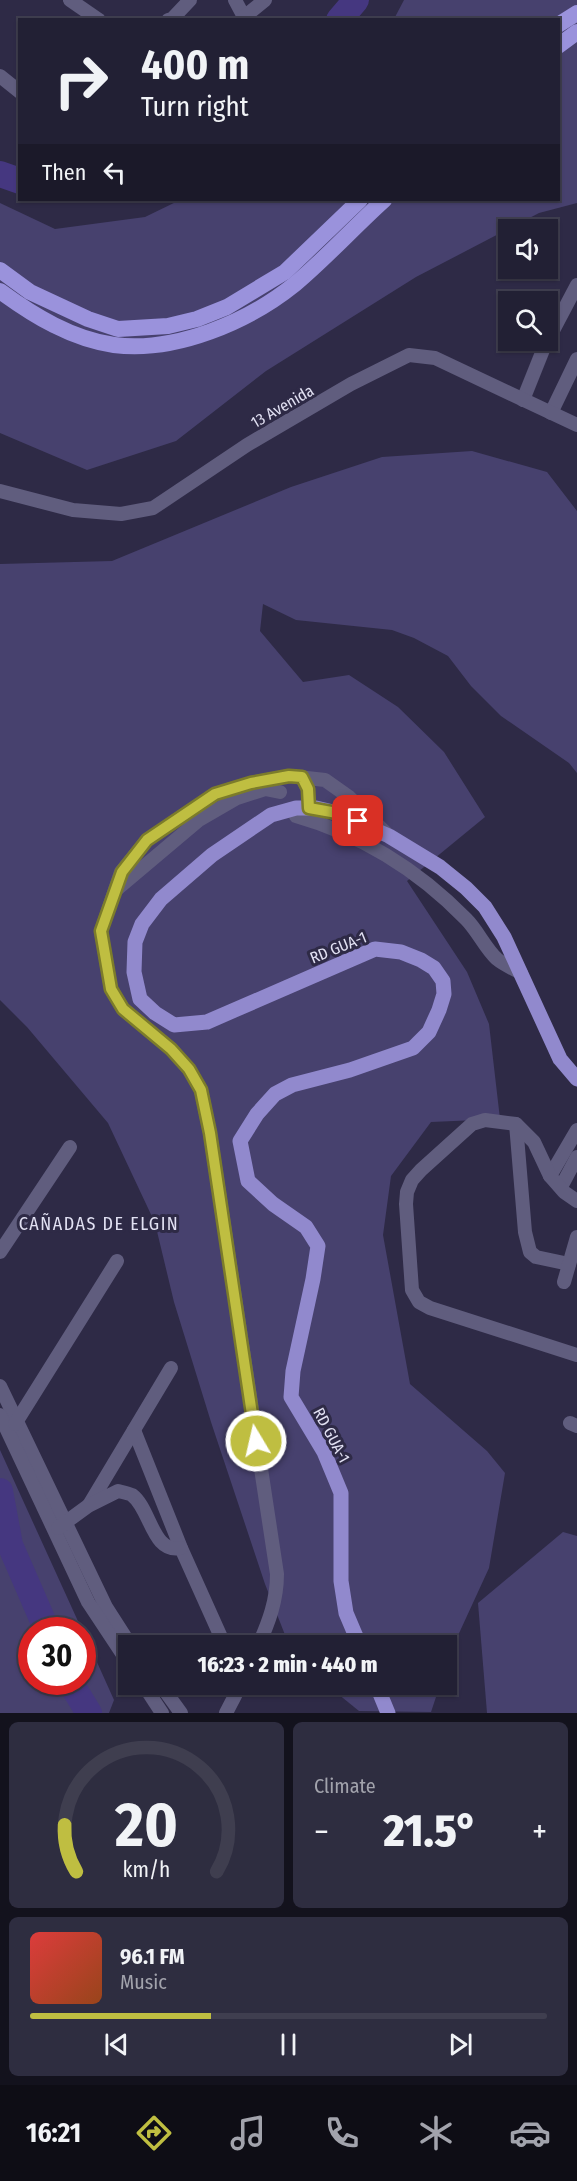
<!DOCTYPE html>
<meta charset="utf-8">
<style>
body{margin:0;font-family:"Fira Sans Condensed",sans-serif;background:#2e2d40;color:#f1f3f6;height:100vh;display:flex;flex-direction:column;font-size:22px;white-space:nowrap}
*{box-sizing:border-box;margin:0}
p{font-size:20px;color:#a2a3ac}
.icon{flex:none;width:33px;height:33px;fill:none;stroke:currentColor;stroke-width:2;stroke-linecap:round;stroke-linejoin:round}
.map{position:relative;height:1713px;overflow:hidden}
.panel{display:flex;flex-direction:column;gap:9px;padding:9px;background:#13121d;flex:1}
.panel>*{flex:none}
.guide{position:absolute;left:18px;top:18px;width:542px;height:183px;border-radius:0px;box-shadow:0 2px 4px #0004,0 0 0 2px #3f3e4f;background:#222034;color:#f1f3f6;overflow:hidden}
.fabs{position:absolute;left:498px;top:219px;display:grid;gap:12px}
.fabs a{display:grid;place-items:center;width:60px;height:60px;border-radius:0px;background:#222034;box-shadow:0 2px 4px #0004,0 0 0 2px #3f3e4f;font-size:30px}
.speed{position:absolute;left:18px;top:1617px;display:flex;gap:12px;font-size:30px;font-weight:700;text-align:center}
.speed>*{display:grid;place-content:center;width:78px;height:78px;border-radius:50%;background:#222034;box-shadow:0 2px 4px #0004,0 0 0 2px #3f3e4f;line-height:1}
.speed .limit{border:9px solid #d22;background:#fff;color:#111}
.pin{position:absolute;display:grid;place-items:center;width:51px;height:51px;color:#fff;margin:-26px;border-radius:12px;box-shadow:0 3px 9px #0006}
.me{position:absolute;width:66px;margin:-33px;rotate:351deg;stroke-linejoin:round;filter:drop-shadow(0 0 4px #0008)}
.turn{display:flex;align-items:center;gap:21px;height:126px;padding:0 24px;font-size:27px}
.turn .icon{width:78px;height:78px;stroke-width:2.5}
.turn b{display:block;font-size:42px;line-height:51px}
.then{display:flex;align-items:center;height:57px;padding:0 24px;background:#0003;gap:12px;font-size:22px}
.big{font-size:45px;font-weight:800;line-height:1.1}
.panel .card{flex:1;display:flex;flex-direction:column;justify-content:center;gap:9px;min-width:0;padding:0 21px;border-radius:9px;background:#2e2d40}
.panel .dial{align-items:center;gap:0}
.dial svg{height:156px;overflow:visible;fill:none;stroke:#3f3e4f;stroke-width:7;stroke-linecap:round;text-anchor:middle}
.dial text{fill:#f1f3f6;stroke:none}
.song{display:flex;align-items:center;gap:18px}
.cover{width:72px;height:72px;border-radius:9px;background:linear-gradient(135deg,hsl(0 70% 55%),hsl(20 70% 35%))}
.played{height:6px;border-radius:3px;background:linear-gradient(90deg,#bfbe41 35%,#3f3e4f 35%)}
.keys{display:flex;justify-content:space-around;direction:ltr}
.heat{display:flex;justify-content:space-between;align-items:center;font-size:33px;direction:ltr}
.panel .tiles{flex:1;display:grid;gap:9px;grid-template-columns:1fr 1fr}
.card:last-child{grid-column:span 2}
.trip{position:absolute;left:118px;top:1635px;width:339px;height:60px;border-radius:0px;background:#222034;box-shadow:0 2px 4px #0004,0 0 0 2px #3f3e4f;font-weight:800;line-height:60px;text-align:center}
.dock{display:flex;height:96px;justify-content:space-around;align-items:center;background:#0e0d15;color:#a2a3ac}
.dock .icon{width:42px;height:42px}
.dock .active{color:#bfbe41}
.dock b{font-size:27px;color:#f1f3f6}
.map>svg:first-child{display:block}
.green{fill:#47416e}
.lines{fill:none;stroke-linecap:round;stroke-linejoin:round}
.river{stroke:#453780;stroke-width:26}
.minor{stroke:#605d7e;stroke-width:14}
.primary{stroke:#9189cd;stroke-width:15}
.trunk{stroke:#9a92dc;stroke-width:16}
.route-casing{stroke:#7c7c2a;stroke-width:15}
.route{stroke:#bfbe41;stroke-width:10}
.labels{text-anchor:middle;stroke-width:6;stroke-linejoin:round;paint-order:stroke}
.street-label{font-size:16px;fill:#e2e1f3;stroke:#2e2a46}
.neighbourhood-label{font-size:18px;letter-spacing:1.5px;fill:#e2e1f3;stroke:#2e2a46}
</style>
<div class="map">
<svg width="577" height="1713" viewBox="0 0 577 1713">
<rect width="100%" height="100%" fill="#2e2a46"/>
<g class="green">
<polygon points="404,0 577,0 577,203 539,213 416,277 266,371 176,441 87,470 0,433 0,203 55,229 145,217 180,200 558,200 558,20 394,19"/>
<polygon points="472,451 547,472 577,511 577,773 569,763 501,716 471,686 448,656 414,638 392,630 296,620 263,604 260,631 303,682 349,675 398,707 444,752 485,817 407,881 467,972 489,1024 500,1119 431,1122 391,1176 383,1235 410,1384 487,1451 505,1473 489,1568 455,1642 447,1665 447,1646 289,1645 265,1584 211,1422 174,1302 155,1223 108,1123 27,1027 0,1000 0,564 112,561 291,487 382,457"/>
<polygon points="0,1450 82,1630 32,1630 32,1682 82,1682 83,1631 114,1700 109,1713 0,1713"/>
<polygon points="563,1532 577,1536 577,1713 487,1713 478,1603"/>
<polygon points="327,1685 440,1685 431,1712 359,1711"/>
</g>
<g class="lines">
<g class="river">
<polyline points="339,20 356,0"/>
<polyline points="0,174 20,181"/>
<polyline points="0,1491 10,1545 47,1630"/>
<polyline points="70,1682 89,1713"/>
</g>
<g class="minor">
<polyline points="70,0 99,20"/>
<polyline points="235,0 244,17 242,20"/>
<polyline points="244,17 265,0"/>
<polyline points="168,20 172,19 190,0"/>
<polyline points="0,76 20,92"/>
<polyline points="548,340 577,285"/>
<polyline points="523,400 547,340"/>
<polyline points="551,413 577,359"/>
<polyline points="0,491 73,510 121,514 153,508 247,445 351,384 409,355 435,358 577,425"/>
<polyline points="302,778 308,789 309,808"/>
<path d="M 296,816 C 363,835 418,870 466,919 C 478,931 485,948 497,959 C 504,965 514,969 521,973"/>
<polyline points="116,890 199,820 237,798 265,789 280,792"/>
<polyline points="516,1124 525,1232 530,1252 536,1257 569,1264"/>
<polyline points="550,1176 577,1130"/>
<polyline points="561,1187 577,1157"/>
<polyline points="577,1201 564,1192 550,1176 534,1142 516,1124 485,1120 472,1124 421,1170 412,1180 407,1192 406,1204 412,1290 419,1302 430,1308 577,1355"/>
<polyline points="0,1252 70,1147"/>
<polyline points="564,1282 577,1237"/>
<polyline points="0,1386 106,1607 131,1646"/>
<polyline points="0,1415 88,1602 129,1664"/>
<polyline points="570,1423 577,1426"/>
<polyline points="15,1424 117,1261"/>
<polyline points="134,1430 181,1548 225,1646"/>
<polyline points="89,1505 171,1368"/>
<path d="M 58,1528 L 88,1506 L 118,1491 C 122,1492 128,1493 132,1495 C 151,1509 152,1554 181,1548"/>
<path d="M 258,1646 C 269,1622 277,1600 277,1574 L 210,1133 L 201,1090 L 189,1069 L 171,1049 L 123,1009 L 111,989 L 101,931 L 121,872 L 147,840 L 215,794 L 251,783 L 289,776 L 325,780 L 349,797 L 387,834"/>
<polyline points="143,1684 162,1713"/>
<polyline points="160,1684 181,1713"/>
<polyline points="226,1713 241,1684"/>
</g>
<g class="primary">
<polyline points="360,1646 346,1613 341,1581 341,1493 324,1452 291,1397 293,1371 313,1279 318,1246 306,1227 273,1204 248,1181 240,1141 257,1114 275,1094 292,1085 350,1070 413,1048 429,1032 439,1010 444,994 443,981 434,968 421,960 401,952 375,949 207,1022 174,1025 155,1013 140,999 134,972 135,942 142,924 161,899 212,855 271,815 296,808 316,808 337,813 389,836 440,867 466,888 485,907 504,937 560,1059 577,1079"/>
<polyline points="376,1684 388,1713"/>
</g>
<g class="trunk">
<polyline points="558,25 577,13"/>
<polyline points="558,46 577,32"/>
<polyline points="0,270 30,292 88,319 118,329 168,326 197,319 227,307 285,272 360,200"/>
<path d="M 0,291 C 34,316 72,339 114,345 C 175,353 248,322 295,284 C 326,258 354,227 384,200"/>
</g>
</g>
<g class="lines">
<g class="route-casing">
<polyline id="route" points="256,1441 210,1133 201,1090 189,1069 171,1049 123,1009 111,989 101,931 122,872 147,840 215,794 251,783 289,776 302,777 308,789 309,808 337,813 358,821"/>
</g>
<use href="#route" class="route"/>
</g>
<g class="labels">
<g class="street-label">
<text transform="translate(282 406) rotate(-30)" y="6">13 Avenida</text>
<text transform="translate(338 947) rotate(-22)" y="6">RD GUA-1</text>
<text transform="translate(332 1435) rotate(62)" y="6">RD GUA-1</text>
</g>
<g class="neighbourhood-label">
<text x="99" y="1230">CAÑADAS DE ELGIN</text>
</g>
</g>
</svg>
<div class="fabs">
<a><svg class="icon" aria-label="sound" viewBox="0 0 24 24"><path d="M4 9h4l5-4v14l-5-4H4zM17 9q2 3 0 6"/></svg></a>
<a><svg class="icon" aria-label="search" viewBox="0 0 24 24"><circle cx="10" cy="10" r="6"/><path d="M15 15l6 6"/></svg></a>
</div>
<div class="speed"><div class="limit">30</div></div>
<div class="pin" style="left:358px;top:821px;background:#d93025"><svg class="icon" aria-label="arrive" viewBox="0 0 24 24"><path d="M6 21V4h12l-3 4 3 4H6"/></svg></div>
<svg class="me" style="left:256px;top:1441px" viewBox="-20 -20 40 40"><circle r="17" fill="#bfbe41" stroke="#fff" stroke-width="3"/><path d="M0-11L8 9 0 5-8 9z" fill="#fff"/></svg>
<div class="trip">16:23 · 2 min · 440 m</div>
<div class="guide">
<div class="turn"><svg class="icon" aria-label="right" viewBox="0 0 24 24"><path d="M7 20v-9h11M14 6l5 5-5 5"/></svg><div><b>400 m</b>Turn right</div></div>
<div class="then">Then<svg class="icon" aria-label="left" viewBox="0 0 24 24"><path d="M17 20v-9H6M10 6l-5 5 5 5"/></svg></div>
</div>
</div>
<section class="panel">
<div class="tiles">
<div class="card dial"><svg viewBox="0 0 100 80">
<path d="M14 69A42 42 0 1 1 86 69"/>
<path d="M14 69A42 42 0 0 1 8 45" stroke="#bfbe41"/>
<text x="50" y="56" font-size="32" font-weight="700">20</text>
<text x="50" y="72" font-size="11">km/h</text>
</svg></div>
<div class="card"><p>Climate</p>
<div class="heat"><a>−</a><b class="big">21.5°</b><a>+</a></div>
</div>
<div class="card">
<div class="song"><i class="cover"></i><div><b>96.1 FM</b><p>Music</p></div></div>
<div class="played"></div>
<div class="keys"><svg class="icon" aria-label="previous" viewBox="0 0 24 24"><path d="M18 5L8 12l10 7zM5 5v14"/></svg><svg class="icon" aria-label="pause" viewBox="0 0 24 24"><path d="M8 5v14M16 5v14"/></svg><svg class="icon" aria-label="next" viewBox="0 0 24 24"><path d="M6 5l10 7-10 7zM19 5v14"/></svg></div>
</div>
</div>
</section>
<nav class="dock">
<b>16:21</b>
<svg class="icon active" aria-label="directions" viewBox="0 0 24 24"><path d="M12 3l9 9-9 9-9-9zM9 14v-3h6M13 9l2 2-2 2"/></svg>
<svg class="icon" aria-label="music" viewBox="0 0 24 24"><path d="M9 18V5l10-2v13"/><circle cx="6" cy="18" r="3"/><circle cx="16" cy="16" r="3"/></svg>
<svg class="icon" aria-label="phone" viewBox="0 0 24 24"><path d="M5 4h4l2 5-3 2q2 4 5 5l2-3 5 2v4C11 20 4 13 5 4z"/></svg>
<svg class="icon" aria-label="climate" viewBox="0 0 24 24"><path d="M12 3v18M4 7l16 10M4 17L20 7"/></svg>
<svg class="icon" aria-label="car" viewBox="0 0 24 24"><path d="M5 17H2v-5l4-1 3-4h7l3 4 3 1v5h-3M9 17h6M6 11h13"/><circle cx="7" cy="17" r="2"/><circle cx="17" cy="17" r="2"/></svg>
</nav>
